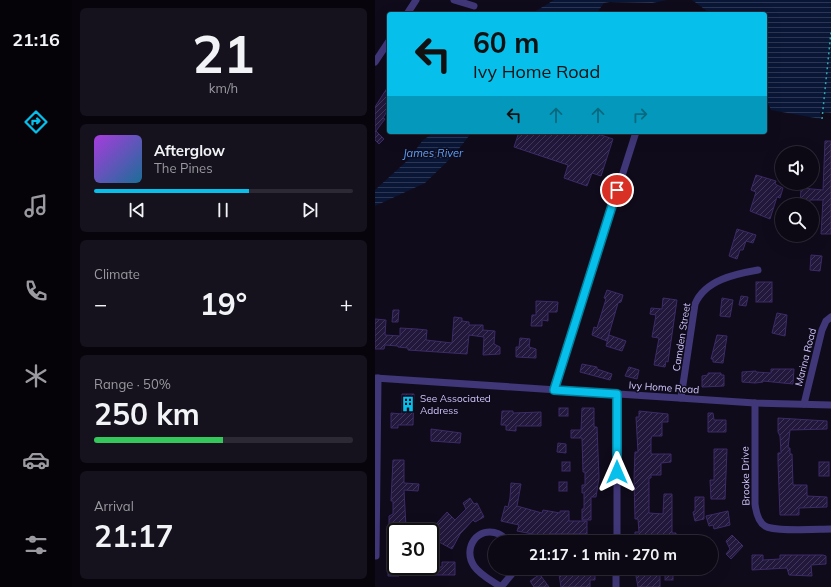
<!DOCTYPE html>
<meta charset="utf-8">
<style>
body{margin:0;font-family:Mulish,sans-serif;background:#15111d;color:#f1f3f6;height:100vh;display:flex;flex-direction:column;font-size:15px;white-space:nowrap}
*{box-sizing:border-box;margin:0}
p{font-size:13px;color:#9a9aa0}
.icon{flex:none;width:22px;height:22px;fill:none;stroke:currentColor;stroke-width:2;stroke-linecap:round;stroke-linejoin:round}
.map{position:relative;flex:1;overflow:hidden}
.details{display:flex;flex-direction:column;gap:8px;padding:8px;background:#07040b;width:303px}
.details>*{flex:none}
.hud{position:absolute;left:12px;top:12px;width:380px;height:122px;border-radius:4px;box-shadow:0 4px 16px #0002,0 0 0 1px #2c2934;background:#06c0eb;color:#111;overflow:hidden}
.tools{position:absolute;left:400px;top:146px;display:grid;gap:8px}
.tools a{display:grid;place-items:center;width:44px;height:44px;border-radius:50%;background:#0c0814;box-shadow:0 4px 16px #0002,0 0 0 1px #2c2934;font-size:20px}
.speed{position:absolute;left:12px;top:523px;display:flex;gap:8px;font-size:20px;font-weight:700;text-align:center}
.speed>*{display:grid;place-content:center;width:52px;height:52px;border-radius:50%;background:#0c0814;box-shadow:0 4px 16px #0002,0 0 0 1px #2c2934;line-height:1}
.speed .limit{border:2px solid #111;border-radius:6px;background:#fff;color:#111}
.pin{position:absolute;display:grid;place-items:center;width:34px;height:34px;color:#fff;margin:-17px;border:2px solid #fff;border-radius:50%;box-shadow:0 1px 4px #0007}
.me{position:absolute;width:44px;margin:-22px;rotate:0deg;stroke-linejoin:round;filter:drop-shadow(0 0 3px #0008)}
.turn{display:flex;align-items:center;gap:14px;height:84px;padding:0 20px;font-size:18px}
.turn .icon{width:52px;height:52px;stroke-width:2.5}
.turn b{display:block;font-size:28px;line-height:34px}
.lanes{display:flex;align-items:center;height:38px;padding:0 20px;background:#0003;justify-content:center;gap:20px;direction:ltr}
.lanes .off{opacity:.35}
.big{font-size:30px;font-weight:700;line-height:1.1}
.details .widget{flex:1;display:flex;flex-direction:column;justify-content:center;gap:6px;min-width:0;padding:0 14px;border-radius:6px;background:#15111d}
.details .dial{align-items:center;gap:0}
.dial b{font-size:52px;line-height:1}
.song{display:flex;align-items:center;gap:12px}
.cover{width:48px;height:48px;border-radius:6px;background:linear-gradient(135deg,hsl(280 70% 55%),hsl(200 70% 35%))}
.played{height:4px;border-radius:2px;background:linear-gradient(90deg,#06c0eb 60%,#2c2934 60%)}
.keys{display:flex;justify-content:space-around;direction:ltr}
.heat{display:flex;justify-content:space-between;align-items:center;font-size:22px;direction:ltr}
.charge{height:6px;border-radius:3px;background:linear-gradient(90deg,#34c759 50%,#2c2934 0)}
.trip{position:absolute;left:113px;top:535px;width:230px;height:40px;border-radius:20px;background:#0c0814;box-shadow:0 4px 16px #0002,0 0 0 1px #2c2934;font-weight:700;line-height:40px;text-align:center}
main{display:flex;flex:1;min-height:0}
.dock{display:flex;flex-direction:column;width:72px;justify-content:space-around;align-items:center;background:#050308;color:#9a9aa0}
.dock .icon{width:28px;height:28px}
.dock .on{color:#06c0eb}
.dock b{font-size:18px;color:#f1f3f6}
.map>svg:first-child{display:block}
.water{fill:url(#water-rules)}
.building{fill:url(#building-hatch);stroke:#3c2b67}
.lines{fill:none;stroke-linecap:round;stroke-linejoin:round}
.path{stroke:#2fa6aa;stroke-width:1.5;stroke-dasharray:2 3;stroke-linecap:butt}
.street{stroke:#403779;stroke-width:7}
.route-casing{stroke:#047d99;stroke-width:10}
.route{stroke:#06c0eb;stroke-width:7}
.labels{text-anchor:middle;stroke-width:3;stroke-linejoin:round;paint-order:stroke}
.street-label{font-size:10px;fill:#d2c7fe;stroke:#100b1b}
.poi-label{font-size:10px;fill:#d2c7fe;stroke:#100b1b;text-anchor:start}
.water-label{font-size:11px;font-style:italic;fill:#58a1fb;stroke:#100b1b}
</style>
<main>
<nav class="dock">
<b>21:16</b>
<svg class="icon on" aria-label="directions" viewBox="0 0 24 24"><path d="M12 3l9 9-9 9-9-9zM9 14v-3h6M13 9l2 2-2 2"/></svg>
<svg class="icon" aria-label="music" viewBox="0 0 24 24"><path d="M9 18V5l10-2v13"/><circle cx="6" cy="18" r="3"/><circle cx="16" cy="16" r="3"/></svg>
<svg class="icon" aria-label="phone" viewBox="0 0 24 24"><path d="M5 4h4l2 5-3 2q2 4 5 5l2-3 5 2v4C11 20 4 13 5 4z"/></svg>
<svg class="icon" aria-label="climate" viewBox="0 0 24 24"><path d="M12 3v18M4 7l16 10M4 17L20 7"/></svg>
<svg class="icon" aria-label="car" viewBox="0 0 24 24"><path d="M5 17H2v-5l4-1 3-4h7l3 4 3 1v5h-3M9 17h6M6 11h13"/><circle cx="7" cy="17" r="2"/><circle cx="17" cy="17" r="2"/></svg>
<svg class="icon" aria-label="filters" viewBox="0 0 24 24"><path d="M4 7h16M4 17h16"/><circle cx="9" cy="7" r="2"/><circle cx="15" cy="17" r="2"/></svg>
</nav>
<section class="details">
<div class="widget dial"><b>21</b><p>km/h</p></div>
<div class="widget">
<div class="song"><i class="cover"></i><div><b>Afterglow</b><p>The Pines</p></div></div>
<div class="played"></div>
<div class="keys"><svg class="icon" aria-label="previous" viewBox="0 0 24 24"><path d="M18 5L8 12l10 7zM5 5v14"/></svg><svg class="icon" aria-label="pause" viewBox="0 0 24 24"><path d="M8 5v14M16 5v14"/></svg><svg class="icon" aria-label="next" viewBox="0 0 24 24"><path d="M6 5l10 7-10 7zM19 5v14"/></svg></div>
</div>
<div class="widget"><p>Climate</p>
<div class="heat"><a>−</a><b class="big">19°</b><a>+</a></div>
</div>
<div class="widget"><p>Range · 50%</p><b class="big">250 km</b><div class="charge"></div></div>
<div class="widget"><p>Arrival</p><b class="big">21:17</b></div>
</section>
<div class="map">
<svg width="456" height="587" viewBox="0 0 456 587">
<defs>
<pattern id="water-rules" width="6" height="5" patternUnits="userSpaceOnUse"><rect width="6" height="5" fill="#091636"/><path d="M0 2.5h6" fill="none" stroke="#2c3654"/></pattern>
<pattern id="building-hatch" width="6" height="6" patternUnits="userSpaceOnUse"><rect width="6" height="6" fill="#22183c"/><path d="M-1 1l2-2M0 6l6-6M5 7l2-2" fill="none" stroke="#413859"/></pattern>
</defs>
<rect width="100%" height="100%" fill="#100b1b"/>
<g class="water">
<polygon points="179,0 292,0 277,3 235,2 229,3 221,14 156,14"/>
<polygon points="317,0 456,0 456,113 445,112 446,119 396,110 390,97 390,14 336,14"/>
<polygon points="60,132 97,132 79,155 50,183 0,206 0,190 33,160 48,140"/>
</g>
<g class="building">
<polygon points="14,85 14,108 8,118 10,119 1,131 9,139 4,144 0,140 0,107"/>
<polygon points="144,132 224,132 223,134 238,139 226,176 217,173 212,186 189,178 193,165 139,147"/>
<polygon points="450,141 456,141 456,234 446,234 448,200 435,200 434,205 425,205 426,188 448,190"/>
<polygon points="381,175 401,181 400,184 408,188 405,198 402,197 395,219 375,211 381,192 376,190"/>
<polygon points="362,229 381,235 378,243 371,241 368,250 365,250 362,259 354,256"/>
<polygon points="436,255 447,256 445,271 435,270"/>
<rect x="381" y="282" width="16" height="20"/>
<polygon points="232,290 248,295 246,302 243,303 232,341 217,335 219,327 222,328 231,299 229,298"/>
<polygon points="366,296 373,297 371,306 364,305"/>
<polygon points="288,298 302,300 293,362 291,361 290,367 279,365 284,338 277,337 281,315 275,314 276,308 287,309"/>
<polygon points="347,298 358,300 355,317 345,316"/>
<polygon points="161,301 183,302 182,312 173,312 173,321 167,320 167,326 156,326 157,315 161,315"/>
<polygon points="18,310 24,310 23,322 17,322"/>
<polygon points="402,313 412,315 410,336 397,333"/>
<polygon points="79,317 87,318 87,321 94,322 94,325 108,325 108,330 120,331 119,344 125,347 125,354 108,355 109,337 94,335 92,354 33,350 33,348 23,347 23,346 10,345 9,349 0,349 0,319 11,320 10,335 25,336 25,328 42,329 52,330 51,340 77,343"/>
<polygon points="234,335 251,341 247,351 231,346"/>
<polygon points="342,335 352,336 348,363 338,362 338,359 336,359"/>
<polygon points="145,338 155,339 154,347 161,349 161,358 141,357 141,347 144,347"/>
<polygon points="207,364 222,367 222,369 237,374 235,380 205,372"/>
<polygon points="254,367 264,370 262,379 250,376"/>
<polygon points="396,369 419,369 418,384 388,381 388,382 380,383 367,382 367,372 381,371 381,372 396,373"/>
<polygon points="333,373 346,373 346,375 349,375 349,386 327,387 327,376 333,375"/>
<polygon points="27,394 39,394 38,425 23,425 23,428 16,428 16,413 27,414"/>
<rect x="184" y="408" width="9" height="8"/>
<polygon points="207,408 219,408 219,427 222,427 224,478 221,497 216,497 216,520 207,520 207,509 209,509 209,493 207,493 207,485 210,485 210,472 208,472 207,438 196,438 196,430 206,430"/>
<polygon points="127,411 138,411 138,413 166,412 166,426 141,426 141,431 131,430 131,425 126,425"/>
<polygon points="264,411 293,414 293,422 287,422 287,436 277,436 276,439 276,454 296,454 296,462 286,463 286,475 276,475 276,478 274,478 274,513 288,514 289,494 297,494 297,533 301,533 301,542 293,542 293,535 277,535 277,539 260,539 260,532 264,532 263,519 260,519 259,478 260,452 263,452 261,417 264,417"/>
<polygon points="333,413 338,413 339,420 351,420 351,432 333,432"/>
<polygon points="403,418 452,421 452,429 415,430 413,448 415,448 415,454 417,454 418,485 432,485 432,496 452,497 452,507 424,508 424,515 405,515 403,462 403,453 406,453 405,436 403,432"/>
<polygon points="56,429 86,433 85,443 56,441"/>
<polygon points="183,443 191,444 191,453 182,452"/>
<polygon points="339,449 352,449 350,499 336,499 335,480 339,480"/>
<polygon points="18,460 29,460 29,483 44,484 43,491 29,490 31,527 14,526 14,516 18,514 18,501 16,501"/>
<rect x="187" y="462" width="8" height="9"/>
<rect x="444" y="462" width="10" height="14"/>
<rect x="184" y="482" width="8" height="9"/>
<polygon points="136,483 146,484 142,506 167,513 168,510 185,513 185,511 194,511 194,521 212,521 212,534 174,534 173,537 142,531 144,525 126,521 130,506 133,507 135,498"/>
<polygon points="320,497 329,497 329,519 320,521 318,512 320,511"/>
<polygon points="95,498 99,504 102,503 109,517 100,522 98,520 85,534 77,549 64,542 65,539 56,534 63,522 72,512 80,520 91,509 88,503"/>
<polygon points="353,511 355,525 339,529 338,525 334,526 331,516"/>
<polygon points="357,535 368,546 356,559 351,554 355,549 351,541"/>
<polygon points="377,555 388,555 388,560 405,559 405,555 448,555 451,556 451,564 436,565 437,576 414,575 412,568 377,570"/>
<polygon points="14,559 21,559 21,566 24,566 24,576 13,576"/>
<polygon points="67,562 80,562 80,575 56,575 56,567 67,567"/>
<polygon points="183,568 220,568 220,580 215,580 215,587 186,587"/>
<polygon points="263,568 274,568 276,575 285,575 285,587 263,587 260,571 263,571"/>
<rect x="290" y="572" width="8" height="8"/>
<polygon points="164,575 166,576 174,587 159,587 155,581"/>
</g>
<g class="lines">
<polyline class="path" points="447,119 456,32"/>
<g class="street">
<polyline points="79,0 99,6"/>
<polyline points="32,14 41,0"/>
<polyline points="0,62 14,41"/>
<polyline points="0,378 380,403 456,405"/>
<polyline points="179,390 261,132"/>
<polyline points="242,394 242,542"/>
<path d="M 306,398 L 320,304 C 330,280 360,274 383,270"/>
<path d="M 380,403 L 380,504 C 381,512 383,522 390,526 C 399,532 443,529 456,529"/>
<polyline points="429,404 447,330 451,321 456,317"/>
<path d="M 134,542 C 131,539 127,535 124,534 C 103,525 87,548 99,566 C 105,575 117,581 126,587 L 142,568"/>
<polyline points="1,556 3,378"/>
<polyline points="241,587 241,568"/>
</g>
</g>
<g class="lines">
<g class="route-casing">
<polyline id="route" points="242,472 242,394 179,390 242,190"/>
</g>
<use href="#route" class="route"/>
</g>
<defs>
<g id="building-bare" transform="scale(1.2)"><path d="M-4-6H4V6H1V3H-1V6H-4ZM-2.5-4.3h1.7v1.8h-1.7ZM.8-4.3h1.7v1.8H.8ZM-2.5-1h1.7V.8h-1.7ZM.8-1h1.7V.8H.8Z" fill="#06c0eb" stroke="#100b1b" stroke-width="2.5" paint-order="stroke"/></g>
</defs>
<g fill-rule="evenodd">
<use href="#building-bare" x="33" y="404"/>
</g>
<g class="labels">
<g class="street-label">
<text transform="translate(306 337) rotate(-81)" y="4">Camden Street</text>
<text transform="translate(430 357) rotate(-76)" y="4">Marina Road</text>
<text transform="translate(289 387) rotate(4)" y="4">Ivy Home Road</text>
<text transform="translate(370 476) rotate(-91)" y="4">Brooke Drive</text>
</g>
<g class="poi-label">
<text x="45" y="402">See Associated<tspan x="45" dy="12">Address</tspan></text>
</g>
<g class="water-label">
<text x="58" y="157">James River</text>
</g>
</g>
</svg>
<div class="tools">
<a><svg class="icon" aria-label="sound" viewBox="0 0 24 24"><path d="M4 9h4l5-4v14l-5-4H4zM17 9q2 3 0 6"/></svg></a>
<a><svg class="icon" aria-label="search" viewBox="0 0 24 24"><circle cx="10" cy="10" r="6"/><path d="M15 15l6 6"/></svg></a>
</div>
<div class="speed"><div class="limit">30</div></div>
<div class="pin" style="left:242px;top:190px;background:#d93025"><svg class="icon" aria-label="arrive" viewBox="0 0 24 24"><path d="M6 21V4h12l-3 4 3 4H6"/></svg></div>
<svg class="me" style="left:242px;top:472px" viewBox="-20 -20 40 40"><path d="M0-17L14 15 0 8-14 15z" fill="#06c0eb" stroke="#fff" stroke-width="4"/></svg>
<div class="trip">21:17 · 1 min · 270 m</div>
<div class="hud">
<div class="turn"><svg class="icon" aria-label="left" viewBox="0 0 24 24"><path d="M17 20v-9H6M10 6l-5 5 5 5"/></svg><div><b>60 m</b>Ivy Home Road</div></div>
<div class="lanes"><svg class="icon" aria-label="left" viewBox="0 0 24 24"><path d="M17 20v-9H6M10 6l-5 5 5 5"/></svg><svg class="icon off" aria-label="ahead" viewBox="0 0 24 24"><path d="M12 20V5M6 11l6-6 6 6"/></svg><svg class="icon off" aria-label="ahead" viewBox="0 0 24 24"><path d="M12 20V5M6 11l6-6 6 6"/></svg><svg class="icon off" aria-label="right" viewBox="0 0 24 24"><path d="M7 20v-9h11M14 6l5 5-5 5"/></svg></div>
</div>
</div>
</main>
